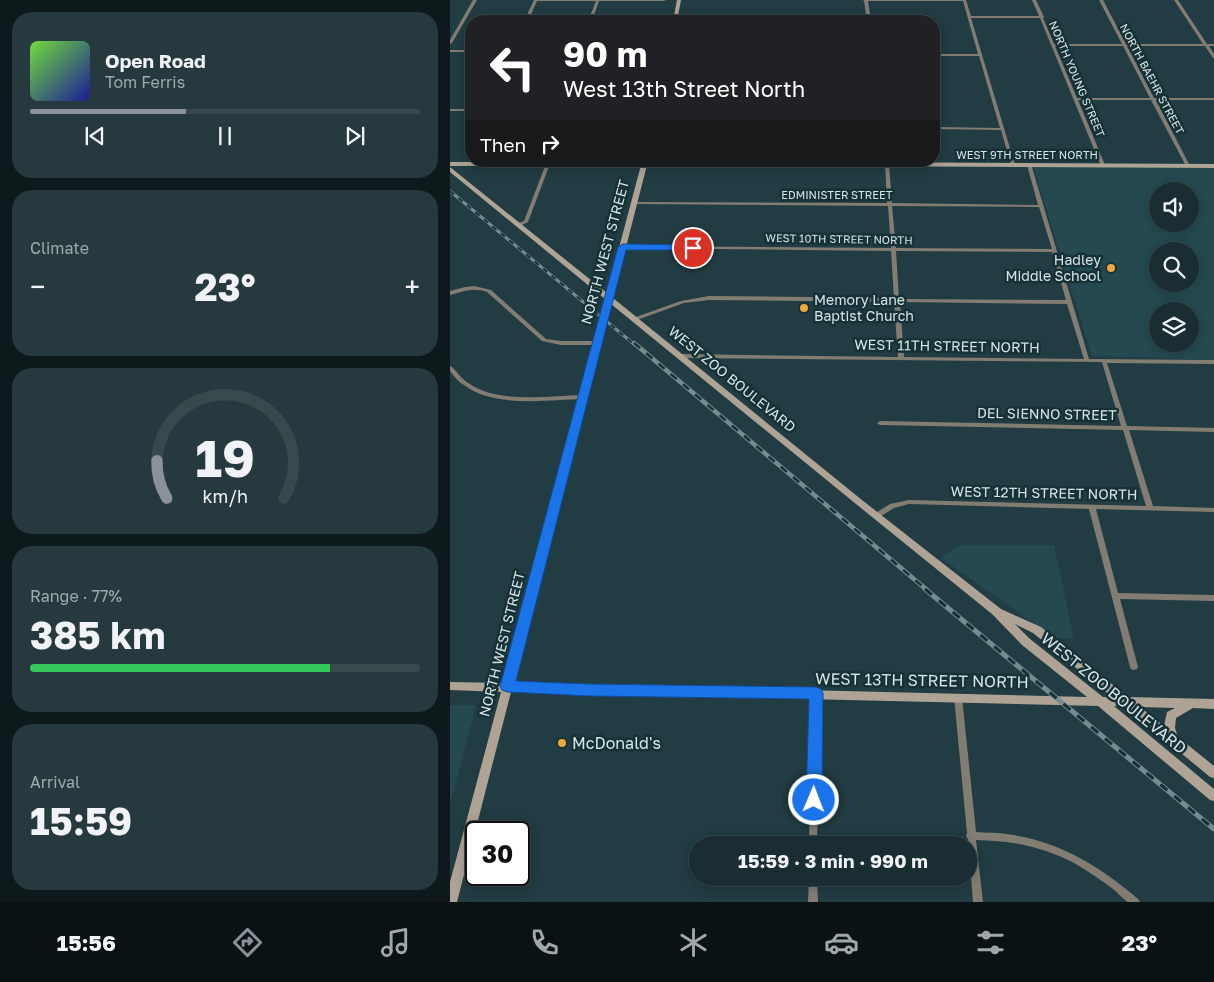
<!DOCTYPE html>
<meta charset="utf-8">
<style>
body{margin:0;font-family:"Golos Text",sans-serif;background:#26393e;color:#f1f3f6;height:100vh;display:flex;flex-direction:column;font-size:19px;white-space:nowrap}
*{box-sizing:border-box;margin:0}
p{font-size:16px;color:#9fa8ac}
.icon{flex:none;width:28px;height:28px;fill:none;stroke:currentColor;stroke-width:2;stroke-linecap:round;stroke-linejoin:round}
.map{position:relative;flex:1;overflow:hidden}
.details{display:flex;flex-direction:column;gap:12px;padding:12px;background:#0e191c;width:450px}
.details>*{flex:none}
.guide{position:absolute;left:15px;top:15px;width:475px;height:152px;border-radius:20px;box-shadow:0 2px 12px #0003,0 0 0 1px #37494d;background:#202124;color:#fff;overflow:hidden}
.tools{position:absolute;left:699px;top:182px;display:grid;gap:10px}
.tools a{display:grid;place-items:center;width:50px;height:50px;border-radius:50%;background:#192d32;box-shadow:0 2px 12px #0003,0 0 0 1px #37494d;font-size:25px}
.speed{position:absolute;left:15px;top:821px;display:flex;gap:10px;font-size:25px;font-weight:700;text-align:center}
.speed>*{display:grid;place-content:center;width:65px;height:65px;border-radius:50%;background:#192d32;box-shadow:0 2px 12px #0003,0 0 0 1px #37494d;line-height:1}
.speed .limit{border:2px solid #111;border-radius:8px;background:#fff;color:#111}
.pin{position:absolute;display:grid;place-items:center;width:42px;height:42px;color:#fff;margin:-21px;border:2px solid #fff;border-radius:50%;box-shadow:0 1px 5px #0007}
.me{position:absolute;width:55px;margin:-28px;rotate:1deg;stroke-linejoin:round;filter:drop-shadow(0 0 4px #0008)}
.turn{display:flex;align-items:center;gap:18px;height:105px;padding:0 15px;font-size:22px}
.turn .icon{width:65px;height:65px;stroke-width:2.5}
.turn b{display:block;font-size:35px;line-height:42px}
.then{display:flex;align-items:center;height:48px;padding:0 15px;background:#0003;gap:10px;font-size:19px}
.big{font-size:38px;font-weight:700;line-height:1.1}
.details .widget{flex:1;display:flex;flex-direction:column;justify-content:center;gap:8px;min-width:0;padding:0 18px;border-radius:20px;background:#26393e}
.details .dial{align-items:center;gap:0}
.dial svg{height:130px;overflow:visible;fill:none;stroke:#37494d;stroke-width:7;stroke-linecap:round;text-anchor:middle}
.dial text{fill:#f1f3f6;stroke:none}
.song{display:flex;align-items:center;gap:15px}
.cover{width:60px;height:60px;border-radius:8px;background:linear-gradient(135deg,hsl(100 70% 55%),hsl(240 70% 35%))}
.played{height:5px;border-radius:2px;background:linear-gradient(90deg,#8c9099 40%,#37494d 40%)}
.keys{display:flex;justify-content:space-around;direction:ltr}
.heat{display:flex;justify-content:space-between;align-items:center;font-size:28px;direction:ltr}
.charge{height:8px;border-radius:4px;background:linear-gradient(90deg,#34c759 77%,#37494d 0)}
.trip{position:absolute;left:239px;top:836px;width:288px;height:50px;border-radius:25px;background:#192d32;box-shadow:0 2px 12px #0003,0 0 0 1px #37494d;font-weight:700;line-height:50px;text-align:center}
.menu{display:flex;height:80px;justify-content:space-around;align-items:center;background:#0a1214;color:#9fa8ac}
.menu .icon{width:35px;height:35px}
.menu .selected{color:#8c9099}
.menu b{font-size:22px;color:#f1f3f6}
main{display:flex;flex:1;min-height:0}
.map>svg:first-child{display:block}
.built{fill:#244950;fill-rule:evenodd}
.lines{fill:none;stroke-linecap:round;stroke-linejoin:round}
.street{fill:#837c73;fill-rule:evenodd}
.secondary{fill:#aea395;fill-rule:evenodd}
.rail-far2-casing{stroke:#768b90;stroke-width:3}
.rail-far1-casing{stroke:#768b90;stroke-width:4.5}
.rail-casing{stroke:#768b90;stroke-width:5}
.rail-far2{stroke:#163237;stroke-width:2;stroke-dasharray:5.5;stroke-linecap:butt}
.rail-far1{stroke:#163237;stroke-width:2.5;stroke-dasharray:8;stroke-linecap:butt}
.rail{stroke:#163237;stroke-width:3;stroke-dasharray:9;stroke-linecap:butt}
.route{fill:#1a73e8;stroke:#114b97}
.poi-dot{fill:#efa73d;stroke:#163237;stroke-width:2}
.labels{text-anchor:middle;stroke-width:5;stroke-linejoin:round;paint-order:stroke}
.far-street-label{font-size:11px;fill:#d6e5e9;stroke:#163237}
.street-label{font-size:14px;fill:#d6e5e9;stroke:#163237}
.poi-label{font-size:14px;fill:#d6e5e9;stroke:#163237;text-anchor:end}
.near-street-label{font-size:16px;fill:#d6e5e9;stroke:#163237}
.near-poi-label{font-size:16px;fill:#d6e5e9;stroke:#163237;text-anchor:start}
</style>
<main>
<section class="details">
<div class="widget">
<div class="song"><i class="cover"></i><div><b>Open Road</b><p>Tom Ferris</p></div></div>
<div class="played"></div>
<div class="keys"><svg class="icon" aria-label="previous" viewBox="0 0 24 24"><path d="M18 5L8 12l10 7zM5 5v14"/></svg><svg class="icon" aria-label="pause" viewBox="0 0 24 24"><path d="M8 5v14M16 5v14"/></svg><svg class="icon" aria-label="next" viewBox="0 0 24 24"><path d="M6 5l10 7-10 7zM19 5v14"/></svg></div>
</div>
<div class="widget"><p>Climate</p>
<div class="heat"><a>−</a><b class="big">23°</b><a>+</a></div>
</div>
<div class="widget dial"><svg viewBox="0 0 100 80">
<path d="M14 69A42 42 0 1 1 86 69"/>
<path d="M14 69A42 42 0 0 1 8 46" stroke="#8c9099"/>
<text x="50" y="56" font-size="32" font-weight="700">19</text>
<text x="50" y="72" font-size="11">km/h</text>
</svg></div>
<div class="widget"><p>Range · 77%</p><b class="big">385 km</b><div class="charge"></div></div>
<div class="widget"><p>Arrival</p><b class="big">15:59</b></div>
</section>
<div class="map">
<svg width="764" height="902" viewBox="0 0 764 902">
<rect width="100%" height="100%" fill="#213c42"/>
<g class="built">
<path d="M 585,167 L 764,168 L 764,360 L 642,356 L 584,169 ZM 708,191 L 740,191 L 740,224 L 708,224 ZM 708,251 L 740,251 L 740,284 L 708,284 ZM 708,311 L 740,311 L 740,344 L 708,344 Z"/>
<polygon points="509,545 604,545 624,639 605,638 491,558"/>
<polygon points="0,705 26,705 0,805"/>
</g>
<g class="lines">
<g class="street">
<polygon points="23,0 27,0 2,43 0,44 0,40"/>
<polygon points="84,0 216,0 214,1 149,1 142,21 138,21 146,1 87,1 78,21 74,21"/>
<path d="M 413,0 L 516,0 L 521,16 L 589,16 L 582,0 L 586,0 L 594,17 L 593,18 L 604,44 L 672,44 L 649,0 L 653,0 L 676,44 L 753,44 L 724,0 L 728,0 L 757,44 L 764,44 L 764,46 L 759,46 L 764,54 L 764,58 L 763,58 L 755,46 L 677,46 L 704,98 L 764,98 L 764,100 L 706,100 L 740,166 L 738,167 L 736,166 L 701,100 L 628,100 L 655,165 L 651,166 L 590,18 L 521,18 L 565,165 L 565,166 L 561,165 L 551,130 L 484,129 L 484,127 L 550,128 L 529,56 L 484,56 L 484,54 L 528,54 L 513,1 L 418,1 L 421,21 L 417,21 L 414,1 ZM 605,46 L 673,46 L 700,98 L 627,98 Z"/>
<rect x="0" y="50" width="21" height="2"/>
<rect x="0" y="109" width="21" height="2"/>
<polygon points="97,161 101,161 78,222 70,226 66,226 66,224 74,221"/>
<path d="M 435,163 L 439,164 L 442,203 L 588,205 L 577,165 L 581,164 L 639,359 L 764,360 L 764,364 L 657,363 L 677,426 L 764,428 L 764,432 L 679,430 L 703,506 L 764,508 L 764,512 L 646,509 L 668,593 L 764,595 L 764,601 L 670,599 L 688,667 L 687,669 L 684,670 L 681,669 L 680,667 L 639,509 L 459,504 L 444,508 L 428,518 L 424,518 L 423,516 L 424,514 L 440,504 L 459,500 L 696,506 L 673,430 L 430,425 L 427,423 L 430,421 L 671,426 L 652,362 L 230,358 L 227,356 L 230,354 L 448,357 L 444,302 L 259,300 L 234,303 L 187,320 L 185,321 L 182,319 L 183,318 L 231,301 L 259,296 L 444,298 L 441,251 L 173,248 L 171,247 L 173,246 L 441,248 L 438,206 L 184,204 L 182,203 L 184,202 L 437,203 ZM 442,206 L 589,207 L 602,249 L 446,248 ZM 446,251 L 602,252 L 616,300 L 449,299 ZM 450,302 L 617,304 L 634,359 L 454,357 Z"/>
<path d="M 24,286 L 41,290 L 96,339 L 111,341 L 147,341 L 150,343 L 147,345 L 111,345 L 92,341 L 37,292 C 24,287 13,291 0,295 L 0,291 L 15,287 Z"/>
<path d="M 0,366 L 2,367 C 7,372 12,379 18,383 C 48,404 98,396 132,395 L 135,397 L 132,399 C 96,400 44,408 14,385 C 8,382 4,376 0,371 Z"/>
<polygon points="366,690 369,691 370,693 367,845 359,845 362,693 363,691"/>
<path d="M 508,694 L 511,695 L 512,697 L 526,832 C 536,833 546,832 556,834 C 607,840 650,866 688,899 L 690,902 C 686,902 681,902 678,902 C 674,900 667,892 663,889 C 651,880 638,871 624,863 C 591,846 563,841 526,840 L 533,902 L 523,902 L 518,839 L 516,836 L 517,833 L 504,697 L 505,695 Z"/>
<polygon points="359,878 367,878 368,902 358,902"/>
</g>
<g class="secondary">
<polygon points="227,0 231,0 227,21 223,21"/>
<path d="M 217,161 L 764,164 L 764,168 L 197,165 L 163,298 L 412,500 L 551,609 L 591,627 L 678,697 L 764,699 L 764,709 L 743,708 L 726,718 L 725,728 L 728,737 L 764,766 L 764,778 L 760,777 L 674,706 L 664,706 L 764,789 L 764,801 L 760,800 L 648,706 L 61,692 L 7,902 L 0,902 L 0,882 L 51,692 L 0,690 L 0,682 L 53,683 L 155,299 L 0,172 L 0,167 L 157,293 L 191,165 L 0,166 L 0,162 ZM 161,304 L 406,504 L 542,614 L 572,645 L 637,697 L 64,683 ZM 565,624 L 583,633 L 662,697 L 653,697 L 580,639 ZM 690,707 L 725,708 L 717,712 L 714,726 Z"/>
</g>
<g class="rail-far2-casing">
<polyline id="rail-far2" points="0,191 185,345"/>
</g>
<g class="rail-far1-casing">
<polyline id="rail-far1" points="184,343 477,590"/>
</g>
<g class="rail-casing">
<polyline id="rail" points="475,589 764,829"/>
</g>
<use href="#rail-far2" class="rail-far2"/>
<use href="#rail-far1" class="rail-far1"/>
<use href="#rail" class="rail"/>
</g>
<polygon class="route" points="173,244 243,245 248,248 243,250 176,250 66,681 139,684 366,687 371,689 373,693 372,800 369,805 364,807 358,805 356,800 359,699 139,696 57,692 52,690 50,686 168,247"/>
<g class="poi-dot">
<circle cx="661" cy="268" r="5"/>
<circle cx="354" cy="308" r="5"/>
<circle cx="112" cy="743" r="5"/>
</g>
<g class="labels">
<g class="far-street-label">
<text transform="translate(627 79) rotate(67)" y="4">NORTH YOUNG STREET</text>
<text transform="translate(702 79) rotate(62)" y="4">NORTH BAEHR STREET</text>
<text x="577" y="159">WEST 9TH STREET NORTH</text>
<text x="387" y="199">EDMINISTER STREET</text>
<text transform="translate(389 239) rotate(1)" y="4">WEST 10TH STREET NORTH</text>
</g>
<g class="street-label">
<text transform="translate(155 252) rotate(-75)" y="5">NORTH WEST STREET</text>
<text transform="translate(497 346) rotate(1)" y="5">WEST 11TH STREET NORTH</text>
<text transform="translate(282 379) rotate(39)" y="5">WEST ZOO BOULEVARD</text>
<text transform="translate(597 414) rotate(1)" y="5">DEL SIENNO STREET</text>
<text transform="translate(594 493) rotate(1)" y="5">WEST 12TH STREET NORTH</text>
<text transform="translate(52 644) rotate(-76)" y="5">NORTH WEST STREET</text>
</g>
<g class="poi-label">
<text x="651" y="265">Hadley<tspan x="651" dy="16">Middle School</tspan></text>
<text x="364" y="305" text-anchor="start">Memory Lane<tspan x="364" dy="16">Baptist Church</tspan></text>
</g>
<g class="near-street-label">
<text transform="translate(472 680) rotate(1)" y="6">WEST 13TH STREET NORTH</text>
<text transform="translate(664 693) rotate(39)" y="6">WEST ZOO BOULEVARD</text>
</g>
<g class="near-poi-label">
<text x="122" y="749">McDonald's</text>
</g>
</g>
</svg>
<div class="tools">
<a><svg class="icon" aria-label="sound" viewBox="0 0 24 24"><path d="M4 9h4l5-4v14l-5-4H4zM17 9q2 3 0 6"/></svg></a>
<a><svg class="icon" aria-label="search" viewBox="0 0 24 24"><circle cx="10" cy="10" r="6"/><path d="M15 15l6 6"/></svg></a>
<a><svg class="icon" aria-label="layers" viewBox="0 0 24 24"><path d="M12 4l9 5-9 5-9-5zM3 14l9 5 9-5"/></svg></a>
</div>
<div class="speed"><div class="limit">30</div></div>
<div class="pin" style="left:243px;top:248px;background:#d93025"><svg class="icon" aria-label="arrive" viewBox="0 0 24 24"><path d="M6 21V4h12l-3 4 3 4H6"/></svg></div>
<svg class="me" style="left:364px;top:800px" viewBox="-20 -20 40 40"><circle r="17" fill="#1a73e8" stroke="#fff" stroke-width="3"/><path d="M0-11L8 9 0 5-8 9z" fill="#fff"/></svg>
<div class="trip">15:59 · 3 min · 990 m</div>
<div class="guide">
<div class="turn"><svg class="icon" aria-label="left" viewBox="0 0 24 24"><path d="M17 20v-9H6M10 6l-5 5 5 5"/></svg><div><b>90 m</b>West 13th Street North</div></div>
<div class="then">Then<svg class="icon" aria-label="right" viewBox="0 0 24 24"><path d="M7 20v-9h11M14 6l5 5-5 5"/></svg></div>
</div>
</div>
</main>
<nav class="menu">
<b>15:56</b>
<svg class="icon selected" aria-label="directions" viewBox="0 0 24 24"><path d="M12 3l9 9-9 9-9-9zM9 14v-3h6M13 9l2 2-2 2"/></svg>
<svg class="icon" aria-label="music" viewBox="0 0 24 24"><path d="M9 18V5l10-2v13"/><circle cx="6" cy="18" r="3"/><circle cx="16" cy="16" r="3"/></svg>
<svg class="icon" aria-label="phone" viewBox="0 0 24 24"><path d="M5 4h4l2 5-3 2q2 4 5 5l2-3 5 2v4C11 20 4 13 5 4z"/></svg>
<svg class="icon" aria-label="climate" viewBox="0 0 24 24"><path d="M12 3v18M4 7l16 10M4 17L20 7"/></svg>
<svg class="icon" aria-label="car" viewBox="0 0 24 24"><path d="M5 17H2v-5l4-1 3-4h7l3 4 3 1v5h-3M9 17h6M6 11h13"/><circle cx="7" cy="17" r="2"/><circle cx="17" cy="17" r="2"/></svg>
<svg class="icon" aria-label="filters" viewBox="0 0 24 24"><path d="M4 7h16M4 17h16"/><circle cx="9" cy="7" r="2"/><circle cx="15" cy="17" r="2"/></svg>
<b>23°</b>
</nav>
